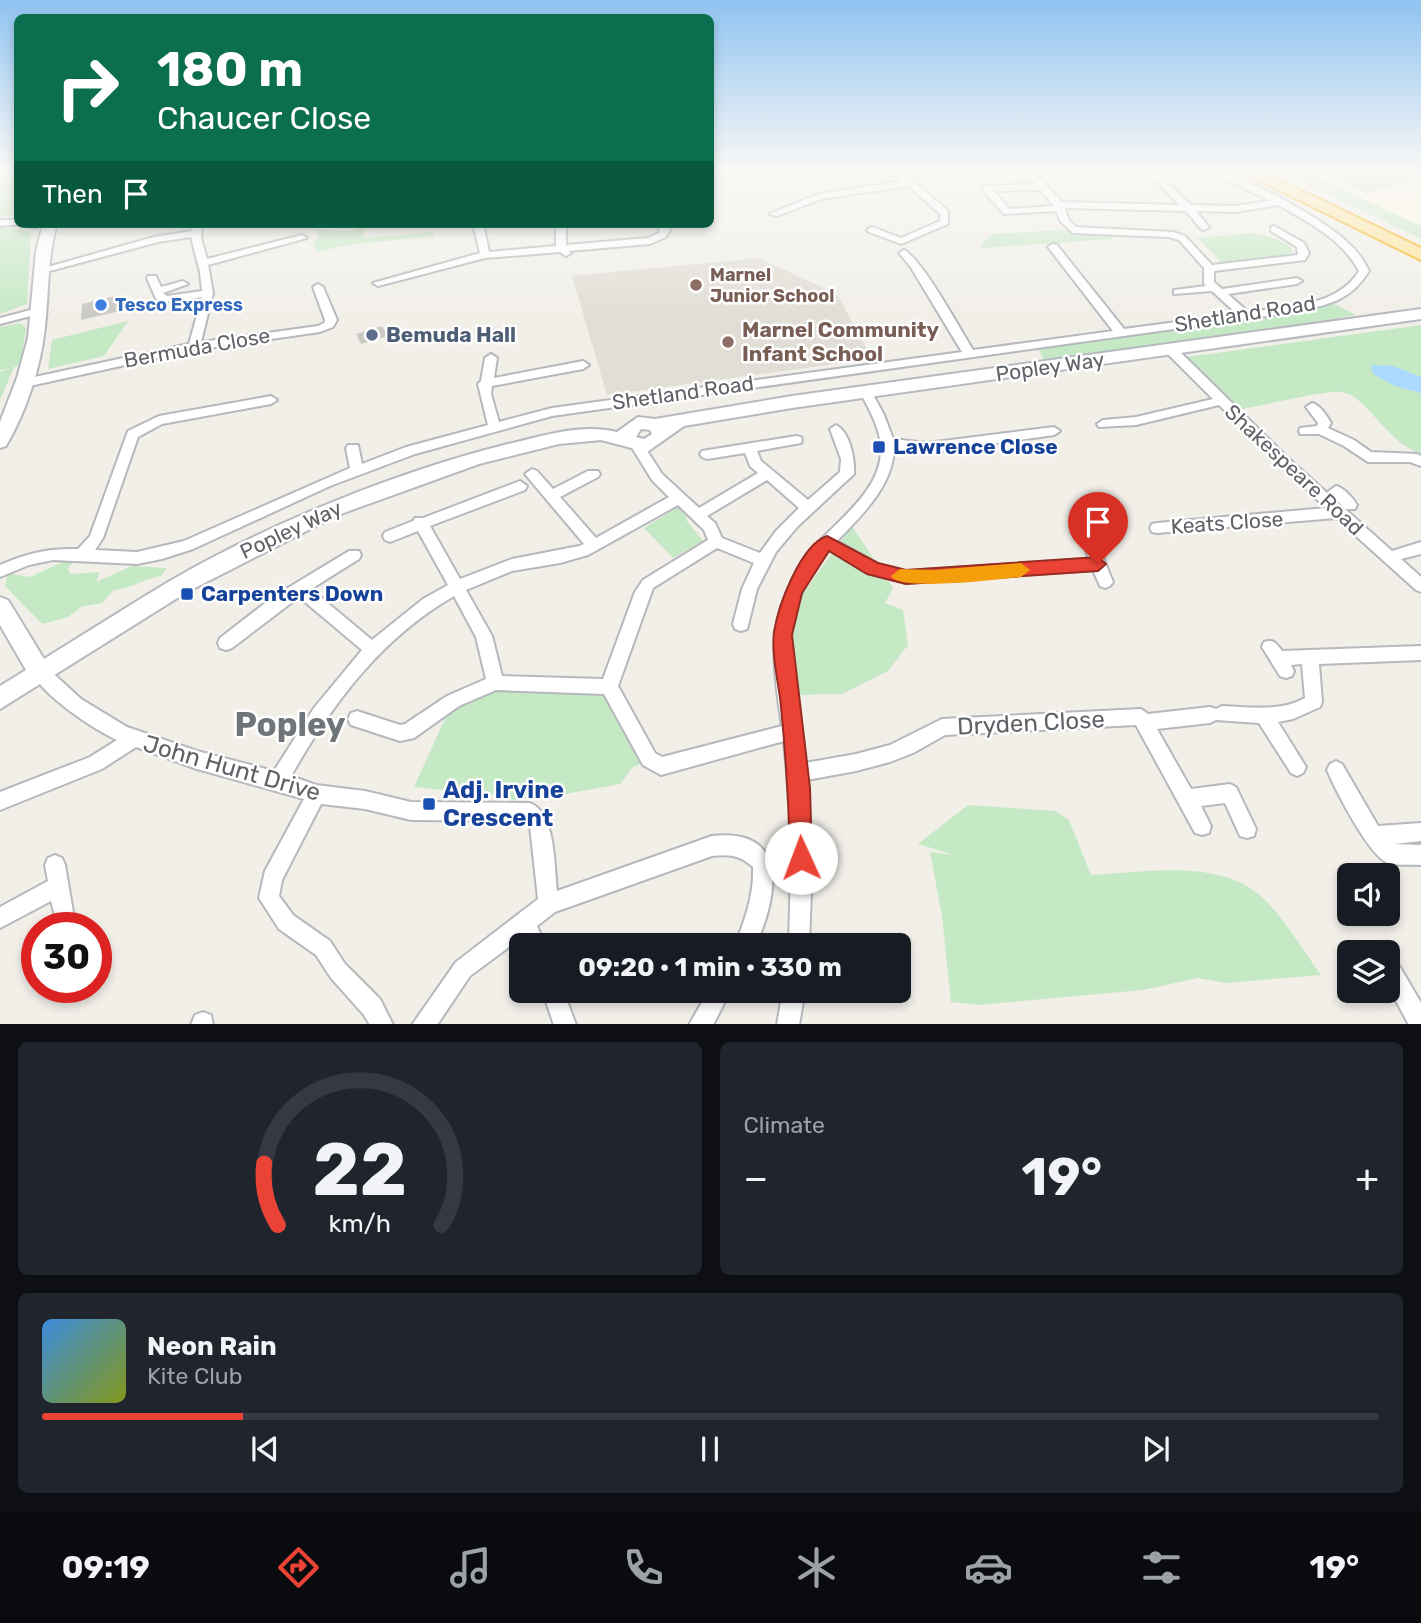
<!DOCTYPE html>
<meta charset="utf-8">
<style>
body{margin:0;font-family:Rubik,sans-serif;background:#20242c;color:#f1f3f6;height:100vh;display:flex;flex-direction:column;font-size:26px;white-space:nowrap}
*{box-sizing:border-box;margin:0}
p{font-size:23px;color:#9ea1a6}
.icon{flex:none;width:38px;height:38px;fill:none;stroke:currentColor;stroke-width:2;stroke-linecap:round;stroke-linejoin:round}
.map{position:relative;height:1024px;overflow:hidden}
.panel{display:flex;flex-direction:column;gap:18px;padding:18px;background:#0d0f14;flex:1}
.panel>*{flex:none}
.banner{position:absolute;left:14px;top:14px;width:700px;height:214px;border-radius:10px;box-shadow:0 4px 10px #0003;background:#0b6e4f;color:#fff;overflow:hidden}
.fabs{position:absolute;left:1337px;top:863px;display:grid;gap:14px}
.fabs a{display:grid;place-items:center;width:63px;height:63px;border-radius:10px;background:#171b24;box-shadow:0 4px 10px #0003;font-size:35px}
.speed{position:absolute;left:21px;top:912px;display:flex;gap:14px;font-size:35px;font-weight:700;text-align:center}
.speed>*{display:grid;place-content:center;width:91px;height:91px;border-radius:50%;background:#171b24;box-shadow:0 4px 10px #0003;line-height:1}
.speed .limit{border:10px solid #d22;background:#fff;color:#111}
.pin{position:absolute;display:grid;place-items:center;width:60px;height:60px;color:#fff;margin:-72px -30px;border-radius:50% 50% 50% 0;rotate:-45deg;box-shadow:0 0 7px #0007}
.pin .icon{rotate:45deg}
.me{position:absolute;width:77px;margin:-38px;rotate:358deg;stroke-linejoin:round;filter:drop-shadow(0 0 5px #0008)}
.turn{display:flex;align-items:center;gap:24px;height:147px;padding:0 28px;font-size:32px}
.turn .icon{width:91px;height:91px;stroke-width:2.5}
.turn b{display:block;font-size:49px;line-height:60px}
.then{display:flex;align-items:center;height:66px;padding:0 28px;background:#0003;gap:14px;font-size:26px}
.big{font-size:52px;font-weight:700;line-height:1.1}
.panel .widget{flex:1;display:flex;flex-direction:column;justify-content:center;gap:10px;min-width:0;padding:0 24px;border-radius:10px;background:#20242c}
.panel .dial{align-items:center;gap:0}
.dial svg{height:182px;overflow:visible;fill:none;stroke:#363941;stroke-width:7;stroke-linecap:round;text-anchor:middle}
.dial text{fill:#f1f3f6;stroke:none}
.song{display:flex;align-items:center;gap:21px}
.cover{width:84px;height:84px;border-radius:10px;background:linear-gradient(135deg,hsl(210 70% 55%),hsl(70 70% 35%))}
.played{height:7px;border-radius:4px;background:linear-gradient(90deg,#ea4335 15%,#363941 15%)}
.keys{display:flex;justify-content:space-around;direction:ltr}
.heat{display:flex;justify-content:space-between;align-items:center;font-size:38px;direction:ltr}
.panel .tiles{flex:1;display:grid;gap:18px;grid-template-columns:1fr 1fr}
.widget:last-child{grid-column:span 2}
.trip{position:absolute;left:509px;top:933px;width:402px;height:70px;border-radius:10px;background:#171b24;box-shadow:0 4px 10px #0003;font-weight:700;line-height:70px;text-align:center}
.tabs{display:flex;height:112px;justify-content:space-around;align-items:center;background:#090b0e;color:#9ea1a6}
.tabs .icon{width:49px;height:49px}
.tabs .selected{color:#ea4335}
.tabs b{font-size:32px;color:#f1f3f6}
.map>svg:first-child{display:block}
.commercial{fill:#fef7e0}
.education{fill:#e1ded6}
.green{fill:#c5e8c5}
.water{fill:#aadaff}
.building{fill:#cccac5}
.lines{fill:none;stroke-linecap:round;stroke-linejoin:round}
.street-casing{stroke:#b5b8bc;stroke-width:4}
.secondary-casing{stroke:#b6babf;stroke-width:4}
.highway-casing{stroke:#f9ab00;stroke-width:4}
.street{fill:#fff;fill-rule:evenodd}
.secondary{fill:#fff;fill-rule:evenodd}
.highway{fill:#fde293;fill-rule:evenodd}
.route{fill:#ea4335;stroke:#982c22;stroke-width:2}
.slow{fill:#f59e0b}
.education-dot{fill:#8d6e63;stroke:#fff;stroke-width:2.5}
.shop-dot{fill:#3f7fe0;stroke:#fff;stroke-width:2.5}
.service-dot{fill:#5c6f8a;stroke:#fff;stroke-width:2.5}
.transit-dot{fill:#1a4fb4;stroke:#fff;stroke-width:2.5}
.labels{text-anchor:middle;stroke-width:5;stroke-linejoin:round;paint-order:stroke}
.far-education-label{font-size:18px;font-weight:bold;fill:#785e54;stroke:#fff;text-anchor:start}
.far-shop-label{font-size:18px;font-weight:bold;fill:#366cbe;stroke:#fff;text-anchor:start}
.street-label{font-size:21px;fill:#5f6368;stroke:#fff}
.education-label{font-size:21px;font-weight:bold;fill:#785e54;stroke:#fff;text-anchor:start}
.service-label{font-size:21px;font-weight:bold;fill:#4e5e75;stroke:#fff;text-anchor:start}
.transit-label{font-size:21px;font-weight:bold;fill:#164399;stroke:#fff;text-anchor:start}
.near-street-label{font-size:24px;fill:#5f6368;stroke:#fff}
.near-transit-label{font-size:24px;font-weight:bold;fill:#164399;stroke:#fff;text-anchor:start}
.near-district-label{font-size:33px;font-weight:bold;fill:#70757a;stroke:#fff}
</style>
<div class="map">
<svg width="1421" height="1025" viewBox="0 0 1421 1025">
<rect width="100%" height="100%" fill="#f1efe8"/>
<polygon class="commercial" points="1305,172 1421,172 1421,226"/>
<polygon class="education" points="759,258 837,294 872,359 607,395 572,276"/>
<g class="green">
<polygon points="17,172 17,213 0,217 0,174"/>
<polygon points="1283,172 1305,172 1421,226 1421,239"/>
<polygon points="357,226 365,226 363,238 433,232 434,236 348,245 317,252 313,241 319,238 317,230 354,231"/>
<polygon points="0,227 31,233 27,304 0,314"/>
<polygon points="1064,230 1112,236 1114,239 983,248 981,245 992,234"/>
<polygon points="1252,233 1277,239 1291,247 1293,254 1223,263 1197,238"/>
<polygon points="1328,301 1356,315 1222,338 1044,360 1036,345 1239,317"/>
<polygon points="128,321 104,356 48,369 52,340"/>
<polygon points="20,323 26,328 20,366 14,367 0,400 0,372 8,369 0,370 0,327"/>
<path d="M 1421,325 L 1421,454 C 1387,443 1367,396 1342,392 C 1326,390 1261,406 1241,409 L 1187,357 Z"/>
<polygon points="683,504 687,521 703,541 673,558 644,528"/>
<polygon points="852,526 893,588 885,603 903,610 908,645 888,671 842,694 791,695 789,625 796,603"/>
<path d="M 80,554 L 68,568 L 70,574 L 100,572 L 96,582 L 132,566 L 167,568 L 161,576 C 142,579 133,588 114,590 L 102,603 L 81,607 L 68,617 L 42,624 L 5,586 L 8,573 L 30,577 Z"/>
<polygon points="495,683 609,687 649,759 632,768 620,784 565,794 513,800 504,791 490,795 414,787 453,701"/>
<path d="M 968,805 L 1055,811 L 1069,820 L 1091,875 C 1144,873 1220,857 1263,898 C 1285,919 1303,950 1321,975 L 1226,983 L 1198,978 L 1143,990 L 979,1005 L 951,1002 L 942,916 L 930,852 L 955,855 L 918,844 Z"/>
</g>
<polygon class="water" points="1371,365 1393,366 1421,377 1421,393 1395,386 1373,374"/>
<g class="building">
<polygon points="1323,172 1421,172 1421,177 1367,193"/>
<polygon points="119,295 120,311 81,320 82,304"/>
<polygon points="382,326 388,336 361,344 356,334"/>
</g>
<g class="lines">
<g class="street-casing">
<g id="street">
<polygon points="894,172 903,172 948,211 948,224 901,244 869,232 867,230 872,227 901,238 940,221 940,214 909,186 821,199 777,216 769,214 819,194 903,181"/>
<path d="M 1025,172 L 1034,172 L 1062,202 L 1180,205 L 1146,172 L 1155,172 L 1191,205 L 1235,206 L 1270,201 L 1212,172 C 1241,172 1324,220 1346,241 C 1357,250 1363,259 1369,271 C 1351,301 1327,305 1295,312 L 552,416 L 415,454 L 330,486 L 193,549 L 162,559 L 137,564 L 53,560 L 29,565 L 0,577 L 0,565 C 27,553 49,548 78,549 L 90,536 L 128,431 L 159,416 L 271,396 L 277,400 L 271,404 L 162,424 L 138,437 L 103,538 L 95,550 L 137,552 L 184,541 L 350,468 L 346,448 L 348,445 L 358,445 L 362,464 L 406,447 L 488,425 L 478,384 L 481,381 L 485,358 L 491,354 L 497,358 L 494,378 L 583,361 L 589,365 L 583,369 L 492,386 L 491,394 L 499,422 L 552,408 L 962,352 L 910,266 L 899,253 L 904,250 C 922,259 960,329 973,350 L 1113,331 L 1048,247 L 1053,244 L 1057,245 L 1124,329 L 1237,314 L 1212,291 L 1174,294 L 1174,290 L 1206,286 L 1204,283 L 1204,268 L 1179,240 L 1169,237 L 1073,233 L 1061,222 L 1056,211 L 1004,214 L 982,189 L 987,186 L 1035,184 ZM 1040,190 L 1054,206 L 1009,209 L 994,191 ZM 1278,205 C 1308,222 1342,239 1359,271 C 1337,307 1286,307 1248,312 L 1228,294 L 1297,284 L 1302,281 L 1297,278 L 1222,289 L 1214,282 L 1214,271 L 1305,260 L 1309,253 L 1304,243 L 1274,226 L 1271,227 L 1271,231 L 1297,247 L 1298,255 L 1212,265 L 1185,236 L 1173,232 L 1076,227 L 1068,219 L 1065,208 L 1186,211 L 1201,229 L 1204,230 L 1209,227 L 1196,211 L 1235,212 Z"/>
<polygon points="0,220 18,220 18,224 22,224 0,226"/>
<polygon points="192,224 202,224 201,238 207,259 302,235 307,238 208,265 213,293 201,342 318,326 324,323 325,320 313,287 318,284 323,287 337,320 333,327 320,332 194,350 25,387 21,386 19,383 21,380 25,379 189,344 202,297 166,302 156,299 147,278 148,276 156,276 161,287 183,281 188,284 163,293 167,296 202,291 200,272 191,237 158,242 42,273 37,270 154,237 191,231"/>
<polygon points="473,224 483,224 489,252 556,246 556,224 566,224 566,245 648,238 659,233 660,230 655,224 665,224 670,230 666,237 650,244 569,251 571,253 566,256 560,252 485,258 378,286 373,283 480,253"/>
<polygon points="38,308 42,309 42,313 0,324 0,318"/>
<polygon points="1171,346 1175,347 1289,459 1392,551 1421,542 1421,554 1401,559 1421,577 1421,592 1416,590 1336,518 1157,533 1152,532 1150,528 1152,524 1157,523 1326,508 1219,405 1136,425 1099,427 1097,424 1103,420 1136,417 1213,399 1167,353 1165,350"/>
<path d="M 866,388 L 870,389 L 884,415 L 893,439 L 927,443 L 1054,427 L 1060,431 L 1054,435 L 927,453 L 894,448 C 893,486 862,515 837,541 L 877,564 L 906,571 L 1089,559 L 1085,548 L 1087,544 L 1097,544 L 1099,548 L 1113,582 L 1110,586 L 1105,588 L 1100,586 L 1093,570 L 906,583 L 868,573 L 829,550 L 806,581 L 795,611 L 791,629 L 792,673 L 805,763 L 856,754 L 890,745 L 942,719 L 1141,709 L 1148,714 L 1210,707 L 1216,709 L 1222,706 C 1249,707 1280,712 1305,698 L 1302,664 L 1291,665 L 1294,671 L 1292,676 L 1286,678 L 1280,676 L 1262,647 L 1264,642 C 1274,639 1276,643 1282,651 L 1421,646 L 1421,660 L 1319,664 L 1322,702 L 1320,707 L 1293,719 L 1278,722 L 1306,767 L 1303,773 L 1297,776 L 1291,773 L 1259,723 L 1216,720 L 1210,723 L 1157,729 L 1191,789 L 1230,784 L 1236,787 L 1256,829 L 1254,836 L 1247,838 L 1240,836 L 1225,803 L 1201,806 L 1211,826 L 1209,833 L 1202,835 L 1195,833 L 1136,725 L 945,735 L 913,753 L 890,762 L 856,771 L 807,780 L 812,866 L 809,945 L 789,945 L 792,826 L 784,741 L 661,775 L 643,765 L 604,694 L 496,690 L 459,706 L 414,738 L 400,741 L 351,725 L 348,719 L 351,713 L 357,711 L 400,725 L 405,724 L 447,696 L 486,679 L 476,637 L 454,596 C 381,638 332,704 291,776 L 316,785 L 365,791 L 411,802 L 530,803 C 556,813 554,866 557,891 L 712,836 C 791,828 777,896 756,945 L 735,945 C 745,919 754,896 753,867 C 740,855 729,854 712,856 L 555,912 L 537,926 L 545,945 L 524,945 L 521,938 L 470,976 L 437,1025 L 412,1025 L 456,962 L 538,899 L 530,826 L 526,821 L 411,820 L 365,809 L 321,804 L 282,880 L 279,896 L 293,915 L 330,941 L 345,964 L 380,999 L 393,1025 L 370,1025 L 364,1015 L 331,978 L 316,955 L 279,929 L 259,898 L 265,871 L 304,799 L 197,769 L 136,747 L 102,769 L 0,810 L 0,792 L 90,757 L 117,740 C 93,729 42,695 31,671 L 33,666 L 39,664 L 45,666 L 81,699 L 127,727 L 197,751 L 274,771 L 314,708 L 362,650 L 299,597 L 232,648 L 226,650 L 220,648 L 218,643 L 220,638 L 273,597 L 349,551 L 359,551 L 361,555 L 359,559 L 311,589 L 372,640 L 423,599 L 448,585 L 418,531 L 390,542 L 385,540 L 383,536 L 385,532 L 413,521 L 415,518 L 423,518 L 520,481 L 527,486 L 525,490 L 430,526 L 460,579 L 512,559 L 579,546 L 584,544 L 525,474 L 532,469 L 537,471 L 553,489 L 588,471 L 598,471 L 600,474 L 598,477 L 560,497 L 596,538 L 669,497 L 652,480 L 631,446 L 637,441 L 642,443 L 662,474 L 699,508 L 758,473 L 750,466 L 745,453 L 707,459 L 702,457 L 700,454 L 702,451 L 796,436 L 801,437 L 802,440 L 801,443 L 757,451 L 761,461 L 808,500 L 840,472 L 841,459 L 830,429 L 836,425 C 850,432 855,459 854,474 L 798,526 L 776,552 L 757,589 L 747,629 L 741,631 L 735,629 L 733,624 L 742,589 L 754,563 L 717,548 L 653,588 L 618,686 L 655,753 L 662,757 L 782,726 C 775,681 768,636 786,593 C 793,576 802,561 814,547 C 839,519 883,489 881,447 C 880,428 869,409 860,392 ZM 767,480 L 799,508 L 776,531 L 760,553 L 722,538 L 715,523 L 707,516 ZM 678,505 L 704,530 L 708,540 L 643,580 L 635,592 L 603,679 L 502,676 L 492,636 L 466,590 L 512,571 L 560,563 L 588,555 Z"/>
<path d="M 1312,403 C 1320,405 1327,416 1331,423 L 1328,428 L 1354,440 L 1371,452 L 1417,454 L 1421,456 L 1421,466 L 1410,462 L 1368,462 L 1344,446 L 1319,434 L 1300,434 L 1299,431 L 1300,428 L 1317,426 L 1318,423 L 1306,407 Z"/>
<path d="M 1336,486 C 1344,488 1353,498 1357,505 L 1355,509 L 1345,509 L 1329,491 Z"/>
<path d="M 1336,761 L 1342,764 L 1378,826 L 1421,823 L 1421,841 L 1394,844 L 1421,845 L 1421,865 C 1411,864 1397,866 1388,863 C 1369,856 1335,789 1327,770 L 1330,764 Z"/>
<polygon points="55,855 62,858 65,865 73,912 70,919 63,922 56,919 51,901 0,928 0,907 48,881 45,865 48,858"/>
<polygon points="1393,963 1400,967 1421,1003 1421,1025 1409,1025 1388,986 1388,966"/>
<polygon points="542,990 563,990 576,1025 554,1025"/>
<polygon points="709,990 731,990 713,1025 689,1025"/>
<polygon points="783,990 805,990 799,1025 777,1025"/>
<polygon points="203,1012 211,1015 213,1025 191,1025 195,1015"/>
</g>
</g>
<g class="secondary-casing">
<g id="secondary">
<polygon points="19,224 43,224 36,228"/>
<path d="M 43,224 L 57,224 C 47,258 49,292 45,327 C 41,367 26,412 6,446 L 0,448 L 0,422 L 17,378 L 28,338 L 36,252 Z"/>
<path d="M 1421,309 L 1421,319 L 792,408 L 684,426 L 647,452 L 601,440 L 559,444 L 479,464 L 338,515 L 187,592 L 0,709 L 0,686 L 26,670 L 0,625 L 0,597 L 8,600 L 44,659 C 86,633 128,606 170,581 C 270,523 396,472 508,444 C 543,436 581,423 617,432 L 638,417 L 655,419 L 792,396 ZM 641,429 L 650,430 L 652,434 L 644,439 L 636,437 Z"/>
</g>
</g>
<g class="highway-casing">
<polygon id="highway" points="1242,172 1262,172 1421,248 1421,260"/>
</g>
<use href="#street" class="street"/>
<use href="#secondary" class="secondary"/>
<use href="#highway" class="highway"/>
</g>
<linearGradient id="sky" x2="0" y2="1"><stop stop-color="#8fc3f1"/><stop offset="0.54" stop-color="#f9f8f5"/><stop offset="1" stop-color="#f9f8f5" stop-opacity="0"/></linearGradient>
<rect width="1421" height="316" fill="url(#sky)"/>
<path class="route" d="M 827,536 L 878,563 L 906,570 L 1098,557 L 1106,564 L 1098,571 L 906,584 L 867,574 L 829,551 L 802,593 L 792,635 L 810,788 L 812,858 L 809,866 L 801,869 L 794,866 L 790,858 C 789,807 786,758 781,707 C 779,684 771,655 774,632 C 778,607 800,545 827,536 Z"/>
<path class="slow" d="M 1021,563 L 1030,570 L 1021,577 C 1000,579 900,592 891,576 L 900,569 L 934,570 Z"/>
<g class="education-dot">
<circle cx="696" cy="285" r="7"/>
<circle cx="728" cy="342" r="7"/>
</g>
<circle class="shop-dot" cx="101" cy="305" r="7"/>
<circle class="service-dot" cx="372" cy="335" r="7"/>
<g class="transit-dot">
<rect x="872" y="440" width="14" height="14" rx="3.5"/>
<rect x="180" y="587" width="14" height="14" rx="3.5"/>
<rect x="422" y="797" width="14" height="14" rx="3.5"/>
</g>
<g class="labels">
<g class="far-education-label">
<text x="710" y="281">Marnel<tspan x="710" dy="21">Junior School</tspan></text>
</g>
<g class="far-shop-label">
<text x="115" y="311">Tesco Express</text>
</g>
<g class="street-label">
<text transform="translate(1245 314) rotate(-9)" y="7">Shetland Road</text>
<text transform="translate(197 348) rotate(-10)" y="7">Bermuda Close</text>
<text transform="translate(1050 367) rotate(-8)" y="7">Popley Way</text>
<text transform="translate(683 393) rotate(-8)" y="7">Shetland Road</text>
<text transform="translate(1294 470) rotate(43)" y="7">Shakespeare Road</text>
<text transform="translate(1227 523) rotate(-4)" y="7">Keats Close</text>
<text transform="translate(291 530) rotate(-25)" y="7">Popley Way</text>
</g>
<g class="education-label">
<text x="742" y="337">Marnel Community<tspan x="742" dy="24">Infant School</tspan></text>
</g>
<g class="service-label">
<text x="386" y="342">Bemuda Hall</text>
</g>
<g class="transit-label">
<text x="893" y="454">Lawrence Close</text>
<text x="201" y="601">Carpenters Down</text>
</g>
<g class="near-street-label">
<text transform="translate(1031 723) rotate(-3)" y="8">Dryden Close</text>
<text transform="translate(232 768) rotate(16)" y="8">John Hunt Drive</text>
</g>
<g class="near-transit-label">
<text x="443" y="798">Adj. Irvine<tspan x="443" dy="28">Crescent</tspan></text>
</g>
<g class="near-district-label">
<text x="290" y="736">Popley</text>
</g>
</g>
</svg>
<div class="fabs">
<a><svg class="icon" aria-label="sound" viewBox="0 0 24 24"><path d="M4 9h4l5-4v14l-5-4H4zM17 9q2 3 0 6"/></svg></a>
<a><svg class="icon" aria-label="layers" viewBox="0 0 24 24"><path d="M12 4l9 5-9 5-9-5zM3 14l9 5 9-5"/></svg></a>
</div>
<div class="speed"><div class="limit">30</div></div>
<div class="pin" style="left:1098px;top:564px;background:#d93025"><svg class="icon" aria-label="arrive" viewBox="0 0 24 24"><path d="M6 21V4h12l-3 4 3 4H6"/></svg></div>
<svg class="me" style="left:801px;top:858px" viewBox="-20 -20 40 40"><circle r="19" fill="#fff"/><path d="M0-13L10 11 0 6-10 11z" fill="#ea4335"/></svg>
<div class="trip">09:20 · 1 min · 330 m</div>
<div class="banner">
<div class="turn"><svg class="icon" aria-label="right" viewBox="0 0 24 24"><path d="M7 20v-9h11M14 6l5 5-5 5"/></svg><div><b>180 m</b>Chaucer Close</div></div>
<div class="then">Then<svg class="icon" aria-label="arrive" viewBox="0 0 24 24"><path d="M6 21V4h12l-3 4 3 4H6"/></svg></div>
</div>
</div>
<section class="panel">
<div class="tiles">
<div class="widget dial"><svg viewBox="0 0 100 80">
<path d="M14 69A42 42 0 1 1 86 69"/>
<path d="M14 69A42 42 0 0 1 8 42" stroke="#ea4335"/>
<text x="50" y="56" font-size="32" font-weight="700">22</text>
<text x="50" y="72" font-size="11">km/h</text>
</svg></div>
<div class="widget"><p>Climate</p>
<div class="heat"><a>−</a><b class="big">19°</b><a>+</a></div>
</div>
<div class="widget">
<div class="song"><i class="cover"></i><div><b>Neon Rain</b><p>Kite Club</p></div></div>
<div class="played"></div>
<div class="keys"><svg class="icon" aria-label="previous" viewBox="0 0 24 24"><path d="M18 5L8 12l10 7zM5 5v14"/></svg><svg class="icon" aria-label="pause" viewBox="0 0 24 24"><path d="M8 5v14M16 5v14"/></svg><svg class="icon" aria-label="next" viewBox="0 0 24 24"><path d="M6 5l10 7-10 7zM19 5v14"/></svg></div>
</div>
</div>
</section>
<nav class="tabs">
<b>09:19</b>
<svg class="icon selected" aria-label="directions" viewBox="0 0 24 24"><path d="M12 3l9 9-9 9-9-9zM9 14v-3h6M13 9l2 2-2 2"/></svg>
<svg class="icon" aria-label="music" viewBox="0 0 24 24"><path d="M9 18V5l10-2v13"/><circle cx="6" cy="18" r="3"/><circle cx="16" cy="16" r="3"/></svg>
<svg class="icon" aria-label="phone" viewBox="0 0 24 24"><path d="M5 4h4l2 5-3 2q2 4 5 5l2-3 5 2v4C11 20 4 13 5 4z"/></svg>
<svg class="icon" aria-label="climate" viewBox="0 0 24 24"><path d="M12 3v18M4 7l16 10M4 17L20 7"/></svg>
<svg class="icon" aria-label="car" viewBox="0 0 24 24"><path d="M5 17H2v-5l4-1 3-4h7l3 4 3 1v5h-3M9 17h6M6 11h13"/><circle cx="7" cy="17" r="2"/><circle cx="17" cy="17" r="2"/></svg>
<svg class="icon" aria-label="filters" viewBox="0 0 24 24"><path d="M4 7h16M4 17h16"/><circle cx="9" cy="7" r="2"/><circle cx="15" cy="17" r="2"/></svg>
<b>19°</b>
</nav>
